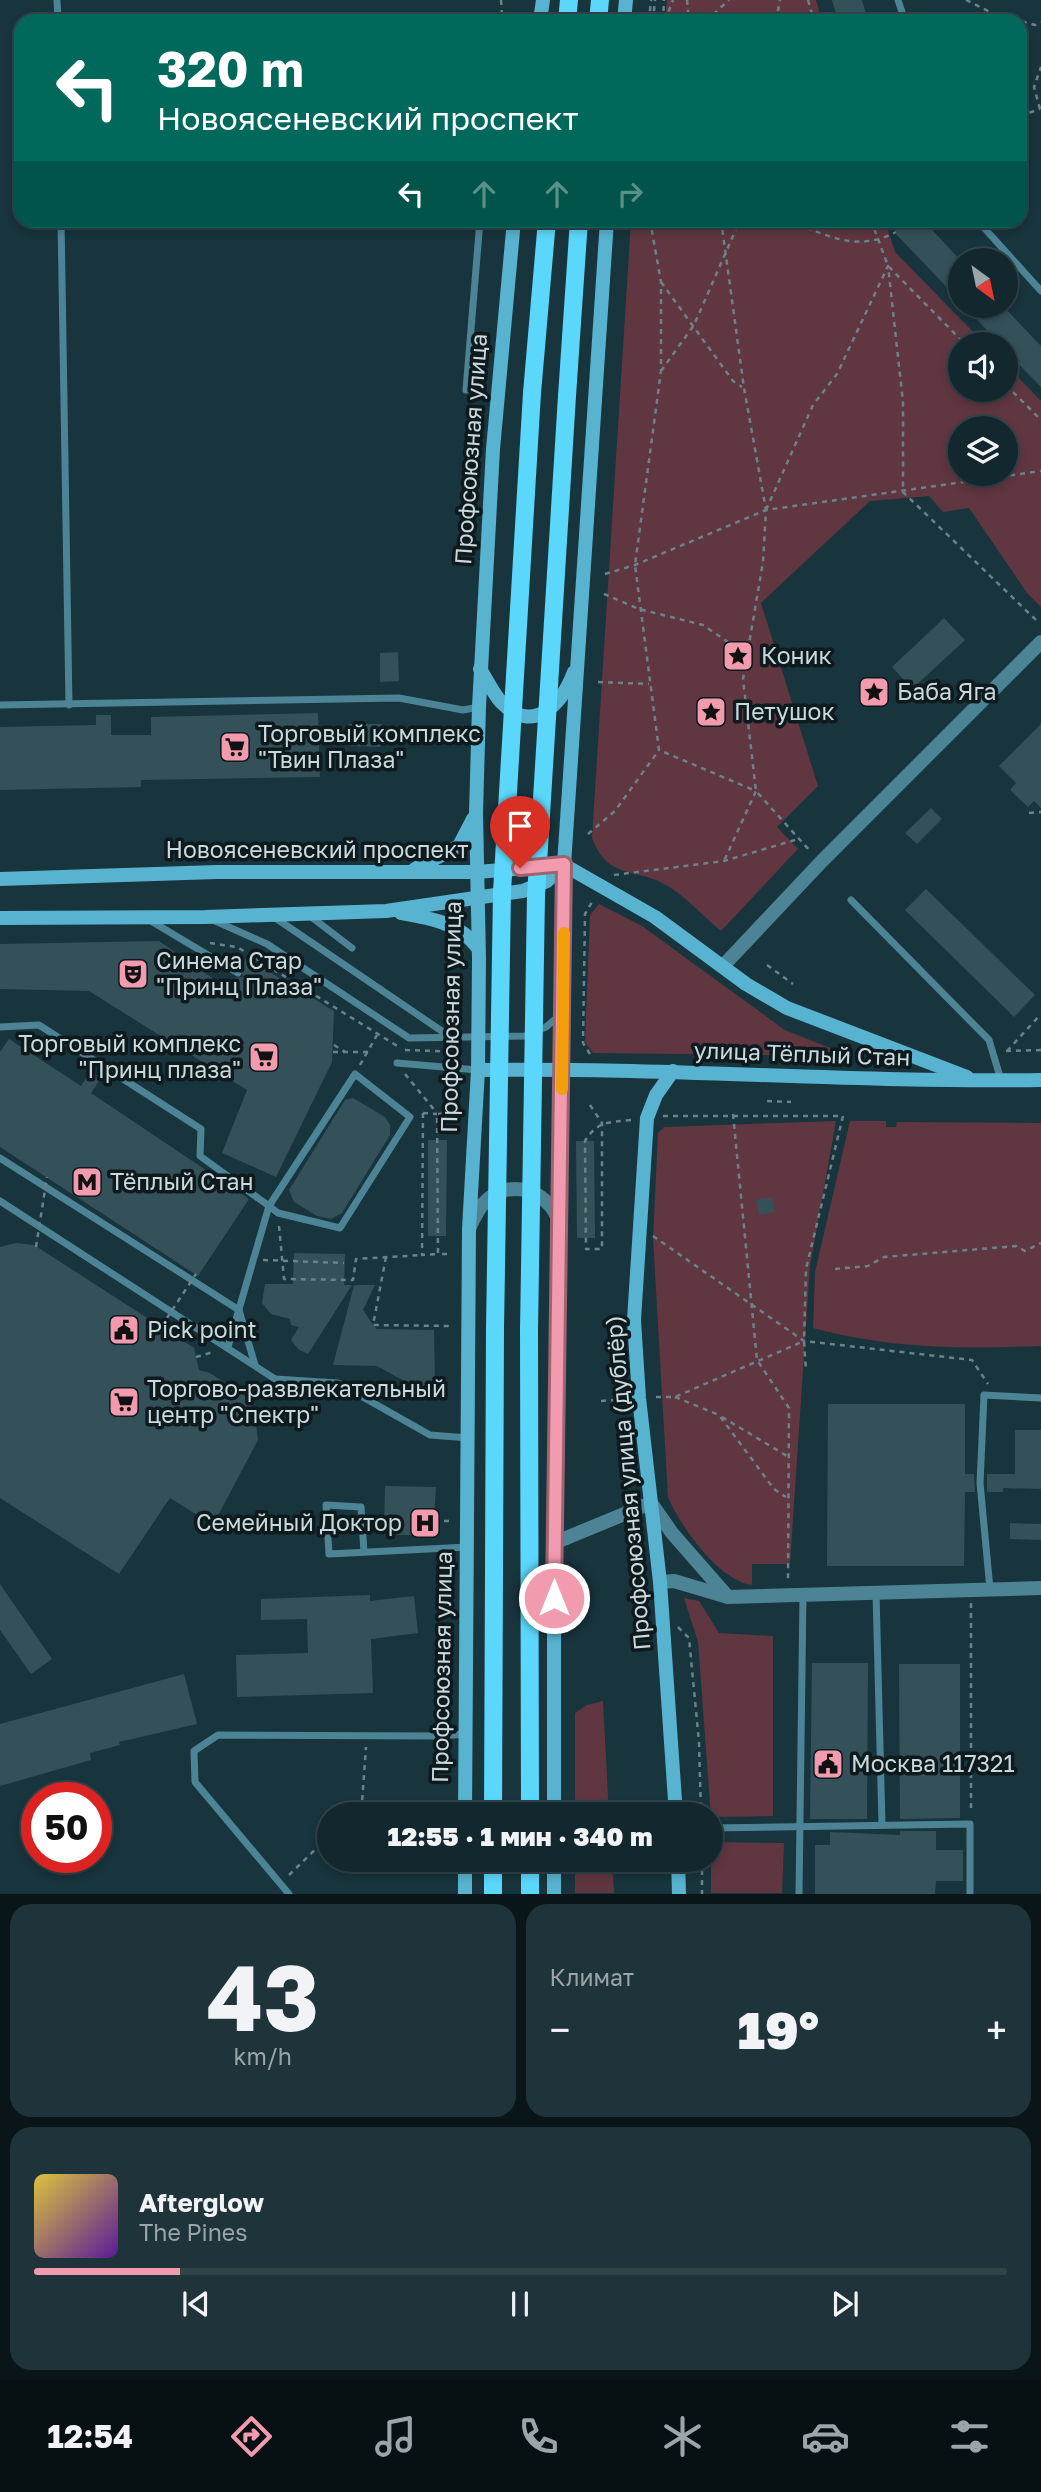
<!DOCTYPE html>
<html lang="ru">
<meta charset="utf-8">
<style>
body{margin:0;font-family:"Golos Text",sans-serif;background:#1f333a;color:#f1f3f6;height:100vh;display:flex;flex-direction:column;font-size:26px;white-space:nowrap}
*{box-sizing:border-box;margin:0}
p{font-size:23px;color:#9ca5aa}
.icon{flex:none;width:38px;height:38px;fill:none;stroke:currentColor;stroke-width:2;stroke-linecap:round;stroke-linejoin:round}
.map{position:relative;height:1894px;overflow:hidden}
.details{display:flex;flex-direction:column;gap:10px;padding:10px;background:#0a1519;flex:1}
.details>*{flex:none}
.guide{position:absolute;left:14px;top:14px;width:1013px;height:214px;border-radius:21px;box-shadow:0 4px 10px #0003,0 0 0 2px #31444a;background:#00695c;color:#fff;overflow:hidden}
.needle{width:46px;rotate:147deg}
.controls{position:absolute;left:948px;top:248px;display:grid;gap:14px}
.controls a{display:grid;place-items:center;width:70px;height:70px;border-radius:50%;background:#12272e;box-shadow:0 4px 10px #0003,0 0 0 2px #31444a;font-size:35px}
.speed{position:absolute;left:21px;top:1782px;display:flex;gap:14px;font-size:35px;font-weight:700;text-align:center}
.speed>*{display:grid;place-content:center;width:91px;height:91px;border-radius:50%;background:#12272e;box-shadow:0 4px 10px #0003,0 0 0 2px #31444a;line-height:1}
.speed .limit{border:10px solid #d22;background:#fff;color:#111}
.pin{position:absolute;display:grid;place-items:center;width:60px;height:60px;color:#fff;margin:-72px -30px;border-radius:50% 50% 50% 0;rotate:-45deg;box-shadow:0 0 7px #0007}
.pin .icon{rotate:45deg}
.me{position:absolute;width:77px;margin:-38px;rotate:0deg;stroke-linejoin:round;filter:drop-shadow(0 0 5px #0008)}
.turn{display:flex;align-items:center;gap:24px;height:147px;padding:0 28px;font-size:32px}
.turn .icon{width:91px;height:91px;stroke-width:2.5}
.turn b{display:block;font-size:49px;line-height:60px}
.lanes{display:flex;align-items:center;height:66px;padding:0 28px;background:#0003;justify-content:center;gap:35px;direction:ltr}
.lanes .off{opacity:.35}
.big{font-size:52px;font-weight:800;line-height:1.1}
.details .card{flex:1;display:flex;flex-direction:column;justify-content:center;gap:10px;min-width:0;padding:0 24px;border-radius:21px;background:#1f333a}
.details .dial{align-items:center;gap:0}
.dial b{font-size:91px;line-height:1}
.song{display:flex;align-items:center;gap:21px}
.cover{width:84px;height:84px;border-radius:10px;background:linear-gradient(135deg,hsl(50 70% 55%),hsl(270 70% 35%))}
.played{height:7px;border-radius:4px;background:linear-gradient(90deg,#f29aae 15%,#31444a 15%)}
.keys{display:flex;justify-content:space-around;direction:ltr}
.heat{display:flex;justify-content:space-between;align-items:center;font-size:38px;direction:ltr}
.details .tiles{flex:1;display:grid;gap:10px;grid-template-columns:1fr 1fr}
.card:last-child{grid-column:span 2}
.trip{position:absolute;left:317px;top:1802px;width:406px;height:70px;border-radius:35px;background:#12272e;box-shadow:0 4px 10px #0003,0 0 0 2px #31444a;font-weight:800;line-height:70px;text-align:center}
.tab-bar{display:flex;height:112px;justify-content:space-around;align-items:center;background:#071012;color:#9ca5aa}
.tab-bar .icon{width:49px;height:49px}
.tab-bar .active{color:#f29aae}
.tab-bar b{font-size:32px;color:#f1f3f6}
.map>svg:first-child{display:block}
.green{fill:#603640;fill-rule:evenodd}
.building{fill:#34515a}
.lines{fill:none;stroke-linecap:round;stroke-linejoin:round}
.path{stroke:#6c8289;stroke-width:2.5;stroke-dasharray:5 5;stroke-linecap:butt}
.lane{stroke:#4d8495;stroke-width:7}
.street{stroke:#4d8495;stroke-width:14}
.secondary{stroke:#57b3cf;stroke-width:14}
.primary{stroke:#5bd7fc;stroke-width:18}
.path-bridge{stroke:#6c8289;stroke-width:2.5;stroke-dasharray:5 5;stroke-linecap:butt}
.primary-bridge{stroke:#5bd7fc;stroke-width:18}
.route-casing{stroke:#9d6471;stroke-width:18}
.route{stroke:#f29aae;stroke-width:12}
.slow{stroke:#f59e0b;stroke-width:12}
.labels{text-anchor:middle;stroke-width:7;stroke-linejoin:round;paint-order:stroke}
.street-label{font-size:23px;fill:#c9d9de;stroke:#0e1a1e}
.poi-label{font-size:23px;fill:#c9d9de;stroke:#0e1a1e;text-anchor:start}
</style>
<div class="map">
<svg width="1041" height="1894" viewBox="0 0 1041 1894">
<rect width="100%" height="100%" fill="#18343d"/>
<g class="green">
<polygon points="667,0 816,0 822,21 665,21"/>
<path d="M 631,221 L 885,221 L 895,252 L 986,345 L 961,345 L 961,390 L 1006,390 L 1006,365 L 1041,401 L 1041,607 L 1027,593 L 969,508 L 943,512 L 929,496 L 870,501 L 761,603 L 818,786 L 777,827 L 798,849 L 721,931 C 704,917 689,900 671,888 C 638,866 608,882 592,838 ZM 961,429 L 1006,429 L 1006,474 L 961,474 Z"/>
<polygon points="599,904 642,926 785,1030 850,1056 593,1053 585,1042 590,915"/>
<path d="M 836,1121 L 810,1266 L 790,1564 L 752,1564 L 752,1585 C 719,1581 680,1526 668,1497 L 653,1239 L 658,1133 L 664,1127 Z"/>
<path d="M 850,1121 L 886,1121 L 886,1127 L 896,1127 L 897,1122 L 1041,1123 L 1041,1346 C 963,1349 889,1349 813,1328 L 815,1272 Z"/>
<polygon points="684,1598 699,1601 719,1633 773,1636 773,1816 711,1817 698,1642"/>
<polygon points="603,1701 609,1815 575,1815 575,1713 587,1705"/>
<polygon points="711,1842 784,1843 782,1893 711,1893"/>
<polygon points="575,1860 612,1860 614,1893 575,1893"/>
</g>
<g class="building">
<polygon points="832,0 862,0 868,21 838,21"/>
<polygon points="893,220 923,220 961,261 961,302 896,234"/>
<polygon points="964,306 1003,306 1041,346 1041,387 1006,351 1006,345 1001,345"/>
<polygon points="944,618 965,640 912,689 892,667"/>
<polygon points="398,652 399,681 380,682 380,653"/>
<polygon points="318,713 320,777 141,780 141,787 0,790 0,727 96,725 96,715 111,715 111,735 151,735 151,717"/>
<polygon points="348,724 382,724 381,747 348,746"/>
<polygon points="1041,724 1041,808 1034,801 1028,807 1010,790 1016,783 999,766"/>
<polygon points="931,808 942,819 917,844 905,833"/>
<polygon points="926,889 1035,995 1014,1017 905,910"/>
<polygon points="159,941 228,989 234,978 243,977 241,968 246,958 334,1011 332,1062 276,1177 222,1153 247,1090 89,991 0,989 0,944"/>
<polygon points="9,1039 81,1086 91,1071 101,1078 91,1093 249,1199 198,1276 0,1147 0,1052"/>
<polygon points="353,1098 385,1117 390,1125 390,1135 342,1213 331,1219 317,1216 294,1202 289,1190 345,1100"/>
<polygon points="428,1140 447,1140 446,1236 428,1236"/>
<polygon points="576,1141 594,1141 595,1238 577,1238"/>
<polygon points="772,1197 774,1212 759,1215 756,1200"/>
<polygon points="16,1243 34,1245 194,1348 199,1370 210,1373 244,1395 254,1409 258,1440 213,1525 170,1498 119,1574 0,1498 0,1247"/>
<polygon points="294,1253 345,1254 344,1285 352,1285 308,1354 298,1349 291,1340 299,1327 291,1325 290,1319 271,1314 262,1303 265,1284 293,1284"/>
<polygon points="354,1285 375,1285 363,1310 376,1329 434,1330 435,1382 431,1391 426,1393 377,1366 333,1365"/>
<polygon points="828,1404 965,1404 965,1474 974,1474 975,1492 965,1492 964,1566 827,1566"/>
<polygon points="1015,1430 1041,1430 1041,1489 1003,1488 1003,1492 987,1492 987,1474 1015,1474"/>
<polygon points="385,1486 436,1487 433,1531 429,1531 429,1535 389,1535 389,1530 384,1530"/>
<polygon points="1010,1523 1041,1524 1041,1540 1010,1539"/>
<polygon points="0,1584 52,1659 31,1674 0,1630"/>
<polygon points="370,1595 370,1601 414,1596 418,1633 371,1639 373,1693 237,1697 236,1655 308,1653 307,1619 261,1620 261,1599"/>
<polygon points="812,1663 868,1663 867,1819 810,1819"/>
<polygon points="899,1664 960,1664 960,1818 900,1819"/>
<polygon points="184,1674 197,1724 119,1742 120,1745 90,1753 91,1760 0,1786 0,1724"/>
<polygon points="900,1831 936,1831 936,1850 963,1850 963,1881 936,1881 935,1894 815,1894 815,1845 830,1845 830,1832 900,1835"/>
</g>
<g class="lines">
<g class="path">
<polyline points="501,0 502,15"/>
<polyline points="687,0 689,21"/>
<polyline points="808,0 814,21"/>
<polyline points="966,0 990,12 1035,25 1041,22"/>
<polyline points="502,21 502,18"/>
<polyline points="649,21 651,0"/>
<polyline points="653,21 655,0"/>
<polyline points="663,21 664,0"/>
<polyline points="665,21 673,0"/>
<polyline points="706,21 729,0"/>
<polyline points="776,21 780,0"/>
<polyline points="1040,109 1034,87 1041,67"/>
<polyline points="1020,116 1040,109"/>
<polyline points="650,220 661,282 661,371 635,565 659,750 756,791 724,861"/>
<polyline points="721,220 744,388 766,510 763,562 743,679 756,791 810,851"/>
<path d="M 788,220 C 826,235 856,253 896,232"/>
<polyline points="871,220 888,266 966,345"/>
<polyline points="661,282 733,381 742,387"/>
<polyline points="661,371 694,325 740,220"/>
<polyline points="1006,385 1041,420"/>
<polyline points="766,510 813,405 837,374 888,266 903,402 903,492 1036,620"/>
<polyline points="605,574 635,565 766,510 1041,471"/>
<polyline points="604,594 639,609 703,625 747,655"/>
<polyline points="598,682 649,684"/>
<polyline points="1029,813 1041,812"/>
<polyline points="588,834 615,811 659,750"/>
<polyline points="614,875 724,861 795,840"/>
<polyline points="210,943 237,947 399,1047"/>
<polyline points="767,965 793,984"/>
<polyline points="334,1045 345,1052"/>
<polyline points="405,1050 464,1052"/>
<polyline points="1006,1051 1041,1050"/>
<polyline points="1007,1051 1041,1014"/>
<polyline points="333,1052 368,1052"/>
<polyline points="590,1054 583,1043 585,914 592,902"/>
<polyline points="360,1065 377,1035"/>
<polyline points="405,1074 436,1112"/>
<polyline points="767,1101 791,1102"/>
<path d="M 590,1105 L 602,1123 L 602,1249 L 586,1249 L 585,1141 C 597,1121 610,1122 631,1120"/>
<polyline points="423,1113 422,1255 438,1254"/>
<polyline points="423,1113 437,1114"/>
<polyline points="733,1114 757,1360 789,1408 788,1582"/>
<polyline points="663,1116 843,1116 806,1269 804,1341 806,1371"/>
<polyline points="279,1226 284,1279 353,1280 356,1259 422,1255"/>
<polyline points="653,1236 804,1341 972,1360 988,1384"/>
<polyline points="447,1254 438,1254 437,1114 461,1112"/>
<polyline points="386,1257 373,1325 449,1326"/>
<polyline points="263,1260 344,1263"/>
<polyline points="835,1269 868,1266 884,1257 1016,1246 1025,1251 1041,1243"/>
<polyline points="196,1357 213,1352"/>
<polyline points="656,1397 675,1397 804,1341"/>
<polyline points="675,1397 719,1415 774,1489 786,1497"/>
<polyline points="601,1401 625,1399"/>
<polyline points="722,1417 787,1456"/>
<polyline points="434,1521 451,1521"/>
<polyline points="971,1603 971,1813"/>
<polyline points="678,1627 689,1638 699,1742 701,1815"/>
<polyline points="350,1815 362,1803 366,1747"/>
<polyline points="702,1860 702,1894"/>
<polyline points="289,1875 329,1836"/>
</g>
<g class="lane">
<polyline points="57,0 58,21"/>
<polyline points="898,0 905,21"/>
<polyline points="61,220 69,705"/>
<polyline points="977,220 1041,291"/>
<polyline points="466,390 480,220"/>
<polyline points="0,705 399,698 463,710 479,707"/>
<polyline points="851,900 989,1040 1001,1080"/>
<polyline points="310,916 352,948"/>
<polyline points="274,917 449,1036"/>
<polyline points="213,920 267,944 409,1038 525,1036 546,1027 560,1015"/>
<polyline points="151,921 238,973"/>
<polyline points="0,1027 39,1025 201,1129 200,1156 269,1206 228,1347"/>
<polyline points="397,1063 478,1070"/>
<polygon points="355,1074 410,1117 340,1228 278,1213 269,1206"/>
<polyline points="0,1158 239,1310 255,1365"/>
<polyline points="0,1201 275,1379 338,1383 430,1435 469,1438"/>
<polyline points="364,1552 361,1507 326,1505 329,1554 468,1547"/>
<polyline points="990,1589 980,1483 984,1395 1041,1398"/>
<polyline points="876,1593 882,1824"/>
<polyline points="710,1828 970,1824 970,1894"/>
<polyline points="289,1894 195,1782 194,1751 218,1735 441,1736 466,1734"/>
<polyline points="799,1894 803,1595"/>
</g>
<g class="street">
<polyline points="723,966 822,861 1041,642"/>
<path d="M 469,1229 C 473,1220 477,1211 483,1204 C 508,1176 549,1190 559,1222"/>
<polyline points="554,1543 651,1503 672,1533 728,1597"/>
<polyline points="660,1582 674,1581 728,1597 1041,1588"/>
</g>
<g class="secondary">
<polyline points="540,21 543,0"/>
<polyline points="624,21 626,0"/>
<path d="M 480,669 C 487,680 493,693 501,702 C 533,736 562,704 574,672"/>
<polyline points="564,865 655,917 746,984 787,1008 967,1077"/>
<polyline points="415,869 459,846 473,819"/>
<polyline points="0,879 217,872 477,872 564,865"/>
<path d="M 401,913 C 430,918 460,923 478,948"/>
<polyline points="0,918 205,917 386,911 523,891 547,881 564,865"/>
<path d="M 478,1070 C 666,1067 853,1083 1041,1080"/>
<polyline points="673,1071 656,1095 647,1118 634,1320 639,1398 660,1582 676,1815"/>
<polyline points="465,1815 469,1229 478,1070 479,959 476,813 479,707 493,449 514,220"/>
<polyline points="554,1815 554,1543 564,865 607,220"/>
<polyline points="678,1860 679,1894"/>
<polyline points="465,1894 465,1860"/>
<polyline points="554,1894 554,1860"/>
</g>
<g class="primary">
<polyline points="567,21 569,0"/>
<polyline points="598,21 600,0"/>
<polyline points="532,393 547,220"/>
<polyline points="567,396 579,220"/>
<polyline points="529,1330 530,1815"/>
<polyline points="493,1815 495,1329"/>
<polyline points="530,1860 530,1894"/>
<polyline points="493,1894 493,1860"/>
</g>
<g class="path-bridge">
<polyline points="36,1247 47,1177"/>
<polyline points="161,1327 196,1274"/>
</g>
<g class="primary-bridge">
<polyline points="495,1329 502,892 532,393"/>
<polyline points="529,1330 536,895 567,396"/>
</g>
</g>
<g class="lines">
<g class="route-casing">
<polyline id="route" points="520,868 564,864 554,1598"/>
</g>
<use href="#route" class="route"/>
<polyline class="slow" points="562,1089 564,933"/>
</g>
<defs>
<g id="sight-square" transform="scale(1.575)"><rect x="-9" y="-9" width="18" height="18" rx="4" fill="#f29aae" stroke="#0e1a1e"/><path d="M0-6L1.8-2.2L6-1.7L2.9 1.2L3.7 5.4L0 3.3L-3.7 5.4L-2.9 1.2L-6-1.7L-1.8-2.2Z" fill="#111"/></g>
<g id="supermarket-square" transform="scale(1.575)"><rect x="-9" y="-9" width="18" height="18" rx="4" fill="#f29aae" stroke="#0e1a1e"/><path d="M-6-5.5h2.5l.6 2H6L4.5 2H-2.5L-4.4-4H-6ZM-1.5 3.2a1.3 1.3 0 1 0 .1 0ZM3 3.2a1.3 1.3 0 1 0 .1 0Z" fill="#111"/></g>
<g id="theatre-square" transform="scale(1.575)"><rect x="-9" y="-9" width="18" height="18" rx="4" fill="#f29aae" stroke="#0e1a1e"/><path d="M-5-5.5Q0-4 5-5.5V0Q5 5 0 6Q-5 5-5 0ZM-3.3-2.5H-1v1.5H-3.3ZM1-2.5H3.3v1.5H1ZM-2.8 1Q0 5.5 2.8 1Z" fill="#111"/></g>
<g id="metro-square" transform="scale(1.575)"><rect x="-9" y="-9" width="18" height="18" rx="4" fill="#f29aae" stroke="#0e1a1e"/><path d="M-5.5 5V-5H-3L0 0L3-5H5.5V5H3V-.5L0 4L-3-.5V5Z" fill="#111"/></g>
<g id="civic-square" transform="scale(1.575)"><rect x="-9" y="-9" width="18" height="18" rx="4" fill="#f29aae" stroke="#0e1a1e"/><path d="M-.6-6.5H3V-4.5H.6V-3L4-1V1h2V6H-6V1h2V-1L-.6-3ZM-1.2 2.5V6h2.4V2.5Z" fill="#111"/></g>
<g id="hospital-square" transform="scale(1.575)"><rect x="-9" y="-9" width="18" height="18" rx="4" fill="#f29aae" stroke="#0e1a1e"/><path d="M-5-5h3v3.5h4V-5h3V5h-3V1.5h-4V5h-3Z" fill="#111"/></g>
</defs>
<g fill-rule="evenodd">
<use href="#sight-square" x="738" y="656"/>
<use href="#sight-square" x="874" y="692"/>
<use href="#sight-square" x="711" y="712"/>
<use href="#supermarket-square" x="235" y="747"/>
<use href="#theatre-square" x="133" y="974"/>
<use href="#supermarket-square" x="264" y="1057"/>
<use href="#metro-square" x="87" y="1182"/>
<use href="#civic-square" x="124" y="1330"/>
<use href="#supermarket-square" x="124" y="1402"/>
<use href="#hospital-square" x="425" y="1523"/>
<use href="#civic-square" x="828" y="1764"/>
</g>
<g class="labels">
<g class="street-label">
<text transform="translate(471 449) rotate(-86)" y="8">Профсоюзная улица</text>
<text x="317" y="858">Новоясеневский проспект</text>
<text transform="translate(451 1017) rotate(-89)" y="8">Профсоюзная улица</text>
<text transform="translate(802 1054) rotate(2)" y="8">улица Тёплый Стан</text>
<text transform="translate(628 1483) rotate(-95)" y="8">Профсоюзная улица (дублёр)</text>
<text transform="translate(442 1667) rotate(-89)" y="8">Профсоюзная улица</text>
</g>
<g class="poi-label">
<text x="761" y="664">Коник</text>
<text x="897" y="700">Баба Яга</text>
<text x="734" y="720">Петушок</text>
<text x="258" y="742">Торговый комплекс<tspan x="258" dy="26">"Твин Плаза"</tspan></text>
<text x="156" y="969">Синема Стар<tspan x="156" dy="26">"Принц Плаза"</tspan></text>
<text x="241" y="1052" text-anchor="end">Торговый комплекс<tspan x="241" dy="26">"Принц плаза"</tspan></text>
<text x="110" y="1190">Тёплый Стан</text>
<text x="147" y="1338">Pick point</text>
<text x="147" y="1397">Торгово-развлекательный<tspan x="147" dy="26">центр "Спектр"</tspan></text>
<text x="402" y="1531" text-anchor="end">Семейный Доктор</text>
<text x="851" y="1772">Москва 117321</text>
</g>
</g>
</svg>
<div class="controls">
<a><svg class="needle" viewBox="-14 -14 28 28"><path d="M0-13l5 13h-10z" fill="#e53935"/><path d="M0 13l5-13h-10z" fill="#9ca5aa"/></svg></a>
<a><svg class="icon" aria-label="sound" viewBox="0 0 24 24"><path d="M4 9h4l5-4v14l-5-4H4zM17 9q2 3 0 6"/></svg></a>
<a><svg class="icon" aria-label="layers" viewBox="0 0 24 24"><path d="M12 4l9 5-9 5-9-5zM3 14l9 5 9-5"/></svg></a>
</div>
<div class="speed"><div class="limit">50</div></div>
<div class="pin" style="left:520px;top:868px;background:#d93025"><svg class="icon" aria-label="arrive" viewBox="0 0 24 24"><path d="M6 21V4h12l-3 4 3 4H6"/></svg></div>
<svg class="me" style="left:554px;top:1598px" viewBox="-20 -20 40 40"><circle r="17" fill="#f29aae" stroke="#fff" stroke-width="3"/><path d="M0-11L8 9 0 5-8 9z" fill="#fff"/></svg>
<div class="trip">12:55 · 1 мин · 340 m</div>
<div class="guide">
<div class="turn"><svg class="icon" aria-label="left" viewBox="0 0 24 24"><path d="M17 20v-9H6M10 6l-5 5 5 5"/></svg><div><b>320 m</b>Новоясеневский проспект</div></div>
<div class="lanes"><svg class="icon" aria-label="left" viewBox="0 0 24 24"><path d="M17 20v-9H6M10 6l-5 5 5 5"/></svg><svg class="icon off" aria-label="ahead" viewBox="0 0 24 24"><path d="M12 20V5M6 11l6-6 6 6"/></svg><svg class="icon off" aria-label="ahead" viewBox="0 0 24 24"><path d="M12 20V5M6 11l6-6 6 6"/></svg><svg class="icon off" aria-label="right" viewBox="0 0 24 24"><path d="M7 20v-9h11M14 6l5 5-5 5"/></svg></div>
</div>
</div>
<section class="details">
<div class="tiles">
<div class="card dial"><b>43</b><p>km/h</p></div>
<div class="card"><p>Климат</p>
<div class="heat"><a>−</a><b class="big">19°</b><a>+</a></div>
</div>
<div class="card">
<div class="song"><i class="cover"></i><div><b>Afterglow</b><p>The Pines</p></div></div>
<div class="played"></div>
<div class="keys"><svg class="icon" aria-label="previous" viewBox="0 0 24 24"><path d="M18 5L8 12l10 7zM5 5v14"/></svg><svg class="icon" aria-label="pause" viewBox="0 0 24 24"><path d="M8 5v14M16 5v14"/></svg><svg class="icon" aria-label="next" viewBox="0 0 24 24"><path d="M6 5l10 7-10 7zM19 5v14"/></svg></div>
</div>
</div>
</section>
<nav class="tab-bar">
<b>12:54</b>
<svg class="icon active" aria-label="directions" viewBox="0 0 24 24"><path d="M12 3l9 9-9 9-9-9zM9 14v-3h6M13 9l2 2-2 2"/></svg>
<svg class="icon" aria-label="music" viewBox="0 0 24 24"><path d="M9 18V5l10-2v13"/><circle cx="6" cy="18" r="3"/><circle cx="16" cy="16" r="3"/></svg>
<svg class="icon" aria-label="phone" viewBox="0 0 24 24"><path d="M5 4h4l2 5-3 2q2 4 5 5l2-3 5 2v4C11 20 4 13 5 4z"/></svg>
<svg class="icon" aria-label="climate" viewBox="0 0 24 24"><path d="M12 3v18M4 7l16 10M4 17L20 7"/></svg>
<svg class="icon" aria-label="car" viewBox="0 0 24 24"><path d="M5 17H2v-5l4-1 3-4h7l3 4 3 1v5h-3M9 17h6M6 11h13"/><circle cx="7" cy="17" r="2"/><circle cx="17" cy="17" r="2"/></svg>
<svg class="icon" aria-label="filters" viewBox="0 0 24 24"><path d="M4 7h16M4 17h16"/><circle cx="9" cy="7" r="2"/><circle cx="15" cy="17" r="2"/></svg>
</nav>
